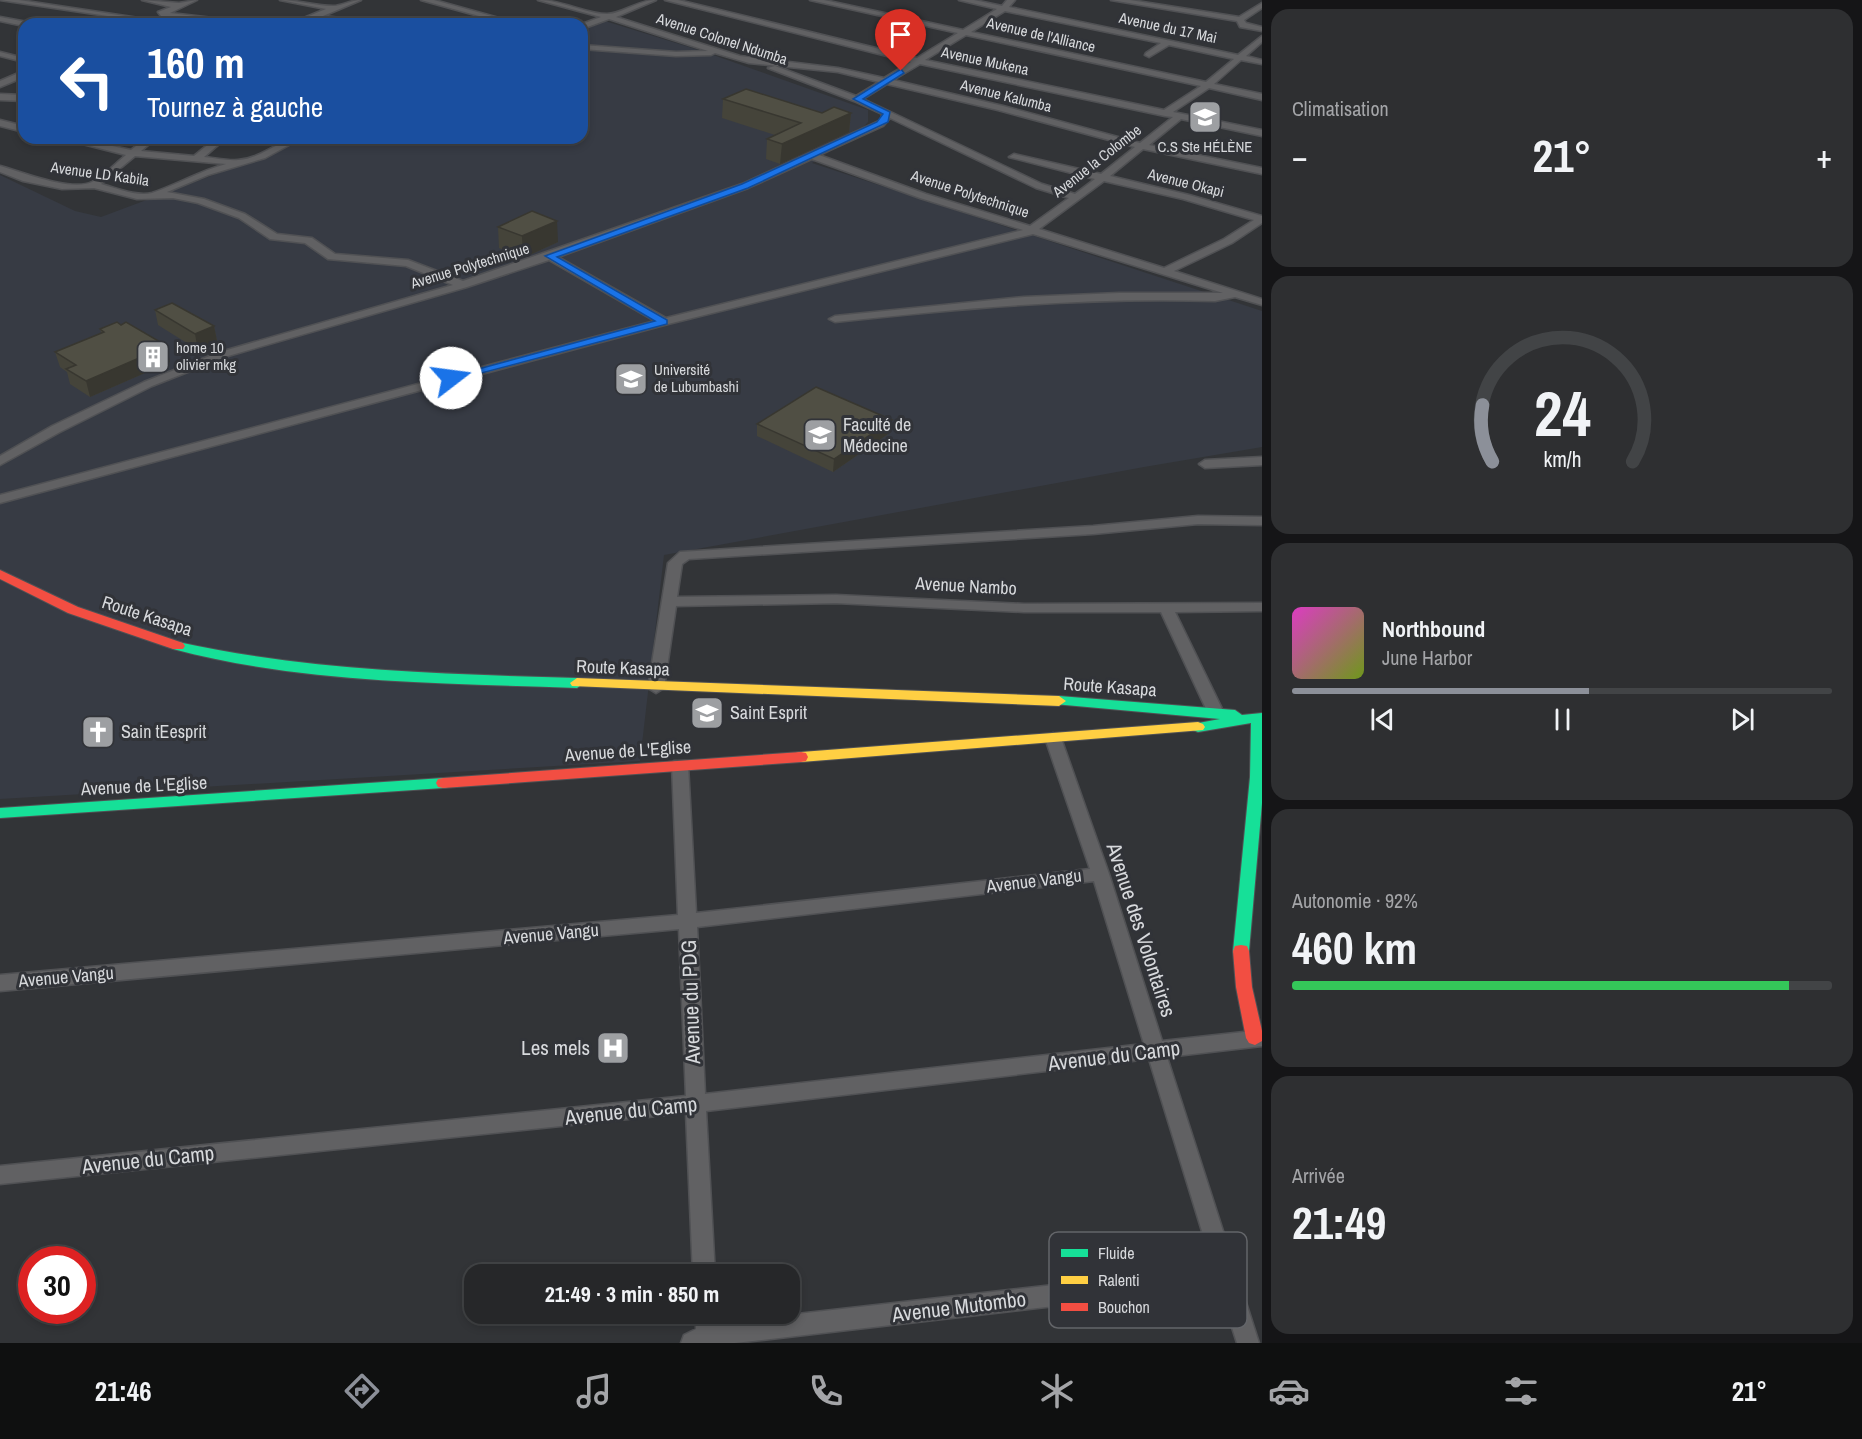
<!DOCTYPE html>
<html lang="fr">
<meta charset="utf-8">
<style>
body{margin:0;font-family:"Archivo Narrow",sans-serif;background:#2e2f31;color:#f1f3f6;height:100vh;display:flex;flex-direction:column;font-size:22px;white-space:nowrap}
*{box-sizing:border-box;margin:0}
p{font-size:20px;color:#a4a5a8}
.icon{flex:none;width:33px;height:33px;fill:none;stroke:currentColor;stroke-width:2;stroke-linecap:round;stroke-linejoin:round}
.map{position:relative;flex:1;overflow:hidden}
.panel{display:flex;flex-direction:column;gap:9px;padding:9px;background:#151517;width:600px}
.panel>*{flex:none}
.top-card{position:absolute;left:18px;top:18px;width:570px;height:126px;border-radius:18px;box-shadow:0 3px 9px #0003,0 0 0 2px #424446;background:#1a4fa0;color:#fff;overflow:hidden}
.speed{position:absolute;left:18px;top:1246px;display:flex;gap:12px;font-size:30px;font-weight:700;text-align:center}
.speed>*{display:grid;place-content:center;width:78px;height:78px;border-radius:50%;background:#262729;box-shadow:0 3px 9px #0003,0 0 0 2px #424446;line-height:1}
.speed .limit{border:9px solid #d22;background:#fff;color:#111}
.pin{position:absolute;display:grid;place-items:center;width:51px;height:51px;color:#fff;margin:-62px -26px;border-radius:50% 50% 50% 0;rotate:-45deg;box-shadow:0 0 6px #0007}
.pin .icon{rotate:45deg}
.me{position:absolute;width:66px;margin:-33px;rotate:75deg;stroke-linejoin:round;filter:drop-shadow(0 0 4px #0008)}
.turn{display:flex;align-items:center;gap:21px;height:126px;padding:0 30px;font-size:27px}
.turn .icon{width:78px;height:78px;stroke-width:2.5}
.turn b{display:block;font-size:42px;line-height:51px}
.big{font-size:45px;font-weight:700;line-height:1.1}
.panel .card{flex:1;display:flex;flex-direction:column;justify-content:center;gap:9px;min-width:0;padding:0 21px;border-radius:18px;background:#2e2f31}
.panel .dial{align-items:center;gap:0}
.dial svg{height:156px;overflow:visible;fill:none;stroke:#424446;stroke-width:7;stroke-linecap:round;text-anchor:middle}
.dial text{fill:#f1f3f6;stroke:none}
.song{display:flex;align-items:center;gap:18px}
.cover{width:72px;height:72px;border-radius:9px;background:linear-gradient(135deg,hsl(310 70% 55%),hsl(80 70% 35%))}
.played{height:6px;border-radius:3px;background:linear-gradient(90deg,#8c9099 55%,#424446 55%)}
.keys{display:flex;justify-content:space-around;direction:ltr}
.heat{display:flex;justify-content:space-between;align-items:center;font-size:33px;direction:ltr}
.charge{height:9px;border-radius:4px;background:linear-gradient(90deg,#34c759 92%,#424446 0)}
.trip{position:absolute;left:464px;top:1264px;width:336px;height:60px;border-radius:18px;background:#262729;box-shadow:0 3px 9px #0003,0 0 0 2px #424446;font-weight:700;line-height:60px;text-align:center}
.menu{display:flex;height:96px;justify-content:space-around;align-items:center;background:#0f1010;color:#a4a5a8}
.menu .icon{width:42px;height:42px}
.menu .selected{color:#8c9099}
.menu b{font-size:27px;color:#f1f3f6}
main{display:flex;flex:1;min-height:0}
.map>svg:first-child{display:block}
.built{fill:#373b44}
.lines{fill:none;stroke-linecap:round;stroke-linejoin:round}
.street-casing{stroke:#505154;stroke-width:3}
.fast-casing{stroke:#505154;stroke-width:2}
.slow-casing{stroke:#505154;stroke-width:2}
.jam-casing{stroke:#505154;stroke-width:2}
.street{fill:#616163;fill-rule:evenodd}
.fast{fill:#16e098;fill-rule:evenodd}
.slow{fill:#ffcf43;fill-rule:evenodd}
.jam{fill:#f24e42;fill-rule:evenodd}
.wall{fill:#45443a}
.shaded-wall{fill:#383730}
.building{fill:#504f44;stroke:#383730;stroke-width:1.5}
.route{fill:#1a73e8;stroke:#114b97;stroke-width:1.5}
.labels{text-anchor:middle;stroke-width:6;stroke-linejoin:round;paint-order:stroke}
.far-street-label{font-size:15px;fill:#d7d9dc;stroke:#313338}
.far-poi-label{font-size:15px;fill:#d7d9dc;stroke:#313338;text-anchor:start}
.poi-label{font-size:18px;fill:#d7d9dc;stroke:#313338;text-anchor:start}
.street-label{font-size:18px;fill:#d7d9dc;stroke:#313338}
.near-street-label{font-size:21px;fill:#d7d9dc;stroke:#313338}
.near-poi-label{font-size:21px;fill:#d7d9dc;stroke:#313338;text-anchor:end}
.key{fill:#313338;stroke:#636569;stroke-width:1.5}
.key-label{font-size:16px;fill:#d7d9dc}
</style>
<main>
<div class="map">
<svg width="1262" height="1343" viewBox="0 0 1262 1343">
<rect width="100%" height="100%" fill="#323437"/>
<polygon class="built" points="605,21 702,51 868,110 868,122 855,136 812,163 1262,311 1262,447 1144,467 664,555 640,761 0,799 0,175 75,211 101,217 312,138 582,138 582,30"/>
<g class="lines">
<g class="street-casing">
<g id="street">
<polygon points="0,0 19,0 152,20 148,22"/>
<polygon points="142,0 179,3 197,0 170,13 264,24 237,24 161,16 158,12 171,7"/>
<path d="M 280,0 C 298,0 315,6 333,6 C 342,6 351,0 361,0 L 323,16 L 393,24 L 313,19 L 300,24 L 289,24 L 326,9 Z"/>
<polygon points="421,0 434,0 521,24 508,24"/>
<path d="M 538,0 C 562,0 586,14 607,14 C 622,14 638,0 656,0 L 616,17 L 740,56 L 838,68 L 884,78 L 911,62 L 665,0 L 678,0 L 917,58 L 958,33 L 810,0 L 824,0 L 963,30 L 997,9 L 959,0 L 974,0 L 1002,6 L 1007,0 L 1015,0 L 1009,7 L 1238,55 L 1262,36 L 1262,42 L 1246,56 L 1262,60 L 1262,64 L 1241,60 L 1214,84 L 1262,94 L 1262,100 L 1209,88 L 1173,112 L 1262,130 L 1262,136 L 1181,119 L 1149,145 L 1262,168 L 1262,174 L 1143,149 L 1110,176 L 1189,195 L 1262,216 L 1262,223 L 1232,243 L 1174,271 L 1262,299 L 1262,305 L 1235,297 L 1215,301 C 1087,297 962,308 835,322 L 829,319 L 835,316 L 1024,297 L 1119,293 L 1223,293 L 1033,234 L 668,324 L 0,503 L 0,495 L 655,321 L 549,260 L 467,287 L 228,356 L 152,386 L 60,432 L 0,465 L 0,456 L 52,426 L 144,382 L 220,352 L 453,285 L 406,266 L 328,259 L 305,243 L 270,239 L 239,218 L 198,203 L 173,198 L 137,199 L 94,188 L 62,189 L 23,181 L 0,172 L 0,166 C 22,172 71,192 92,182 C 104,176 116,163 126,155 L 59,138 L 75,138 L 131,150 L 146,138 L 156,138 L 141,151 L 194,156 L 216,138 L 226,138 L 204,157 C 215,158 228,161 238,160 C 262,159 279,138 302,138 L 265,158 L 208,175 L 167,192 L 204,199 L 245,214 L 277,234 L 312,238 L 335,254 L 408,260 L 463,281 L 742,184 L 881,120 L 882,114 L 854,101 L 768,68 L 775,66 L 856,96 L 879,82 L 838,72 L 749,63 L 715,53 L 711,55 L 676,56 L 582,49 L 582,45 L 676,52 L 708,51 L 609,19 L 582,29 L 582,24 L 601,17 ZM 1005,11 L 1161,43 L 1146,53 L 1145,55 L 1149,57 L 1169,45 L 1234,59 L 1206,82 L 971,32 ZM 966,35 L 1201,86 L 1164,110 L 925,60 ZM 920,64 L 1165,116 L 1173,117 L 1140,143 L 1003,106 L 893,80 ZM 887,84 L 998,110 L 1135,147 L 1101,174 L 1014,154 L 1009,157 L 1095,179 L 1075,194 L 1042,184 L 863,99 ZM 890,118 L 1036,188 L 1069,198 L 1030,226 L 926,194 L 819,155 L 883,126 ZM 135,156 L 226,164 C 200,171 176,185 152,193 C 137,197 116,188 101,184 ZM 812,159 L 920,198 L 1023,230 L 666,318 L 558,257 L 748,188 ZM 1104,181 L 1183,199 L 1254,220 L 1224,239 L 1164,268 L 1039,229 Z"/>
<polygon points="1111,0 1130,0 1239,17 1262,3 1262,8 1244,20 1246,23 1262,27 1262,31 1240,27 1237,21"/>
<polygon points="0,17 27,22 28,24 24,24 24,26 0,21"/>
<polygon points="0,52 24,58 24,62 0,56"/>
<polygon points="21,72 24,72 24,77 0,87 0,81"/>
<polygon points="0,94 24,95 24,101 0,100"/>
<polygon points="0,120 24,126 24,132 0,126"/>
<polygon points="1262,457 1262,465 1205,468 1199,464 1205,460"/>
<polygon points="1198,516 1262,517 1262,525 1198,524 1093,534 689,559 682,564 677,597 836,595 1024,604 1262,603 1262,611 1175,612 1224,713 1221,717 1211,717 1208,713 1161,612 1024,612 836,603 676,606 664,688 656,693 648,688 668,563 680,552 1093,526"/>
<path d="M 1053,733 L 1061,738 L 1109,874 L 1162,1041 L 1262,1030 L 1262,1046 L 1167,1057 L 1259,1343 L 1237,1343 L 1219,1287 L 735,1343 L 681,1343 L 684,1335 L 696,1329 L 696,1314 L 718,1314 L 718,1323 L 1213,1267 L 1149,1059 L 706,1111 L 715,1275 L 693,1275 L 686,1113 L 0,1184 L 0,1166 L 686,1096 L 679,929 L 0,991 L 0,975 L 678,915 L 672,765 L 674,761 L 686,761 L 688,765 L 696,913 L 1090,869 L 1045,738 ZM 1094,881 L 1144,1044 L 705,1094 L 697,927 Z"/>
</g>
</g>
<g class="fast-casing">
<g id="fast">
<path d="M 178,642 C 310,671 443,674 577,678 L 584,683 L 577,688 C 442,683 304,684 173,649 L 171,646 L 173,643 Z"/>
<polygon points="1059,696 1235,710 1242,715 1262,713 1262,803 1249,951 1247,956 1241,957 1235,956 1233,951 1250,777 1251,723 1198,732 1193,730 1191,727 1193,724 1220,719 1054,704 1052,701"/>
<polygon points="443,778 448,779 450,783 448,787 443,788 0,818 0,808"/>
</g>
</g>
<g class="slow-casing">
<g id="slow">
<polygon points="577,678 1059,696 1066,701 1059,706 572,686 570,683"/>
<polygon points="1198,722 1203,724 1205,727 1203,730 801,762 796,761 794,757 796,753 801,752"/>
</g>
</g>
<g class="jam-casing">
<g id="jam">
<polygon points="0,570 78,607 183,643 185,646 183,649 173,649 68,613 0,579"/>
<polygon points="801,752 806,753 808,757 806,761 801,762 443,788 438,787 436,783 438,779 443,778"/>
<polygon points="1241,945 1247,946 1249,951 1252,987 1262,1031 1262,1041 1255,1045 1249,1043 1246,1038 1236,987 1233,951 1235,946"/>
</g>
</g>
<use href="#street" class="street"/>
<use href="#fast" class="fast"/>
<use href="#slow" class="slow"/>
<use href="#jam" class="jam"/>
</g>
<g class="wall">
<polygon points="723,99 822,113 851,113 849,132 780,164 766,159 767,139 775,135 722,118"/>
<polygon points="498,227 558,242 523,258 499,248"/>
<polygon points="155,310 214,326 217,341 198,350 158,325"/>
<polygon points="100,329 170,362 90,397 70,384 67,372 60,367 55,352 101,333"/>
<polygon points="892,420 891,432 833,472 757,436 757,424"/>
</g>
<g class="shaded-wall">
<polygon points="851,113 849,132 780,164 782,144"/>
<polygon points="557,221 558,242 523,258 522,236"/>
<polygon points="214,326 217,341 198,350 195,334"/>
<polygon points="167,346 170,362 90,397 86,381"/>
<polygon points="892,420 891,432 833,472 834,459"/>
</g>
<g class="building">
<polygon points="746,89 822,113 834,107 851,113 782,144 767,139 801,123 723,99"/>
<polygon points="532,211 557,221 522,236 498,227"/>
<polygon points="172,303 214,326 195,334 155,310"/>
<polygon points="117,322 121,325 126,322 167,346 86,381 66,369 76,365 55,352 104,332 100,329"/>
<polygon points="816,387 892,420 834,459 757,424"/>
</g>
<polygon class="route" points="901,69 904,73 863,99 890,112 888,122 748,188 557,257 667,320 667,324 451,381 445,378 655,321 545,256 742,184 877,122 883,114 853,99"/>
<defs>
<g id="school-square" transform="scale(1.725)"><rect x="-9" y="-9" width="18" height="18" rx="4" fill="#9d9fa2" stroke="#313338"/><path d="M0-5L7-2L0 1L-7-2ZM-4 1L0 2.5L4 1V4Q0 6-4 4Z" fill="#fff"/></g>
<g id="building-square" transform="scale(1.725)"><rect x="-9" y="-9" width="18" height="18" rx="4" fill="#9d9fa2" stroke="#313338"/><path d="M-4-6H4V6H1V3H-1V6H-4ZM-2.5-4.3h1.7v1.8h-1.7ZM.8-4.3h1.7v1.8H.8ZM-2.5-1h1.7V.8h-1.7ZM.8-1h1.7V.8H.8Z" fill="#fff"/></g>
<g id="university-square" transform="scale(1.725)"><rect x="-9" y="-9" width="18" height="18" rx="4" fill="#9d9fa2" stroke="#313338"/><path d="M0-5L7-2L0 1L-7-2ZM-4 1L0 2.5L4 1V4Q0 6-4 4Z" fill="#fff"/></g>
<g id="church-square" transform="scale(1.725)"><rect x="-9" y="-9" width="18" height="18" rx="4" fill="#9d9fa2" stroke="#313338"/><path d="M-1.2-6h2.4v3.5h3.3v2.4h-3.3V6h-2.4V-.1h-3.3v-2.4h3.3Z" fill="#fff"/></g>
<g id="hospital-square" transform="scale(1.725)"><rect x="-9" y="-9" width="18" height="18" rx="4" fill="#9d9fa2" stroke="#313338"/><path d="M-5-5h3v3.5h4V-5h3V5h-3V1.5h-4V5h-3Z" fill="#fff"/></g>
</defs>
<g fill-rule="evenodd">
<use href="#school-square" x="1205" y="117"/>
<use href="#building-square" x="153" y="357"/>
<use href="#university-square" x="631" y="379"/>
<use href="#university-square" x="820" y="435"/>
<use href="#school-square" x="707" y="713"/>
<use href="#church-square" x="98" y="732"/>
<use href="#hospital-square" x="613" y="1048"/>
</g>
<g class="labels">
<g class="far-street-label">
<text transform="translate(1168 28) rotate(12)" y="5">Avenue du 17 Mai</text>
<text transform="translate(1041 35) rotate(13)" y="5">Avenue de l'Alliance</text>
<text transform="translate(722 39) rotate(18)" y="5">Avenue Colonel Ndumba</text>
<text transform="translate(985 61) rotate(12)" y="5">Avenue Mukena</text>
<text transform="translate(1006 96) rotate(14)" y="5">Avenue Kalumba</text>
<text transform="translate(1097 161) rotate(-38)" y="5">Avenue la Colombe</text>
<text transform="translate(100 174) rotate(8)" y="5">Avenue LD Kabila</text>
<text transform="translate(1186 183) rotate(14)" y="5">Avenue Okapi</text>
<text transform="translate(970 194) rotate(18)" y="5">Avenue Polytechnique</text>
<text transform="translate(470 266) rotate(-17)" y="5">Avenue Polytechnique</text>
</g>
<g class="far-poi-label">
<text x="1205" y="152" text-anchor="middle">C.S Ste HÉLÈNE</text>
<text x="176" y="353">home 10<tspan x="176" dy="17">olivier mkg</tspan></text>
<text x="654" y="375">Université<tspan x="654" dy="17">de Lubumbashi</tspan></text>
</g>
<g class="poi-label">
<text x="843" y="431">Faculté de<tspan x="843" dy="21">Médecine</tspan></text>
<text x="730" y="719">Saint Esprit</text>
<text x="121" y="738">Sain tEesprit</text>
</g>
<g class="street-label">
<text transform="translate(966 586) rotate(3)" y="6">Avenue Nambo</text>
<text transform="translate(147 616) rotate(18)" y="6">Route Kasapa</text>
<text transform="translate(623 668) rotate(2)" y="6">Route Kasapa</text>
<text transform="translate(1110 687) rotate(4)" y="6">Route Kasapa</text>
<text transform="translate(628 751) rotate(-4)" y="6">Avenue de L'Eglise</text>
<text transform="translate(144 786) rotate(-3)" y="6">Avenue de L'Eglise</text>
<text transform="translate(1034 881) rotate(-7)" y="6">Avenue Vangu</text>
<text transform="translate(551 934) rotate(-5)" y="6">Avenue Vangu</text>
<text transform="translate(66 977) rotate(-5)" y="6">Avenue Vangu</text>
</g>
<g class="near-street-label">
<text transform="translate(1141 930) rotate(72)" y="7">Avenue des Volontaires</text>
<text transform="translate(691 1002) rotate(-92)" y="7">Avenue du PDG</text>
<text transform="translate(1114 1056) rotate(-7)" y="7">Avenue du Camp</text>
<text transform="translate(631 1111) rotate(-6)" y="7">Avenue du Camp</text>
<text transform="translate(148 1160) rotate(-6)" y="7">Avenue du Camp</text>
<text transform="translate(959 1307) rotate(-7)" y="7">Avenue Mutombo</text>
</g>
<g class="near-poi-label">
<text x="590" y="1055">Les mels</text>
</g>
</g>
<rect x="1049" y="1232" width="198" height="96" rx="9" class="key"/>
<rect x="1061" y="1249" width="27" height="8" fill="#16e098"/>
<rect x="1061" y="1276" width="27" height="8" fill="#ffcf43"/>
<rect x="1061" y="1303" width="27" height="8" fill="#f24e42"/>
<g class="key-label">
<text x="1098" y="1259">Fluide</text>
<text x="1098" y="1286">Ralenti</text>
<text x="1098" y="1313">Bouchon</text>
</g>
</svg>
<div class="speed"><div class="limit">30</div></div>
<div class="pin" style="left:901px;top:71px;background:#d93025"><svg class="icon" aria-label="arrive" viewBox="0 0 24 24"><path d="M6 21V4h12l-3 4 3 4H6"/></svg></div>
<svg class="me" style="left:451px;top:378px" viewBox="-20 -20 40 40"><circle r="19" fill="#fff"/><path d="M0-13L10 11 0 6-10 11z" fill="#1a73e8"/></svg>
<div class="trip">21:49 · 3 min · 850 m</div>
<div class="top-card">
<div class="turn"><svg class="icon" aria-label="left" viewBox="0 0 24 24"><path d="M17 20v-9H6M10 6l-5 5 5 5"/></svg><div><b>160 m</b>Tournez à gauche</div></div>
</div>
</div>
<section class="panel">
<div class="card"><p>Climatisation</p>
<div class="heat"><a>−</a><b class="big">21°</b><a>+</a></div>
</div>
<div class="card dial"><svg viewBox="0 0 100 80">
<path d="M14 69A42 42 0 1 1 86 69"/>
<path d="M14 69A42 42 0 0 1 9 40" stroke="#8c9099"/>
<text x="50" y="56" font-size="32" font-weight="700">24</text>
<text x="50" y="72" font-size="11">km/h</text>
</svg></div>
<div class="card">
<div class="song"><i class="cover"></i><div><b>Northbound</b><p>June Harbor</p></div></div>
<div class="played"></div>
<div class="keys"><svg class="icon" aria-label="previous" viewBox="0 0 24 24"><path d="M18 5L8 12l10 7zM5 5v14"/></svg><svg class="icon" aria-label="pause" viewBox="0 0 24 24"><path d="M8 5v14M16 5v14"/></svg><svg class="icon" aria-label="next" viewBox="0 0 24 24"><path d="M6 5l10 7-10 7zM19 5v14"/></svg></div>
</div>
<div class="card"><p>Autonomie · 92%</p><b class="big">460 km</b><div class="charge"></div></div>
<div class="card"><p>Arrivée</p><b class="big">21:49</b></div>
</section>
</main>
<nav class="menu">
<b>21:46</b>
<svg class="icon selected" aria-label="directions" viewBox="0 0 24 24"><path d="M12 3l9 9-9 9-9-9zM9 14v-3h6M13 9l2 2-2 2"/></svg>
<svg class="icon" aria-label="music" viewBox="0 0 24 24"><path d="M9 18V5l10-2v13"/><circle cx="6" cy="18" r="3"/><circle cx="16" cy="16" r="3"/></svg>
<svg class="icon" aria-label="phone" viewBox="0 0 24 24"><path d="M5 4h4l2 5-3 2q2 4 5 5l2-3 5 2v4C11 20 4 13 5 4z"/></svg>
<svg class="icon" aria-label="climate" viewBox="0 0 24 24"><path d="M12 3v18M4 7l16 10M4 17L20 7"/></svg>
<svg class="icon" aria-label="car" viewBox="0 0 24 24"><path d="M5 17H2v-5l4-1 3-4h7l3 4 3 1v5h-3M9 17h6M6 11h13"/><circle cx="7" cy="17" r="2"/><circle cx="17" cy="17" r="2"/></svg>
<svg class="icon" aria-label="filters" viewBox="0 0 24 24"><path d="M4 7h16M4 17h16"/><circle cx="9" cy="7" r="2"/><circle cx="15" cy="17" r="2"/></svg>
<b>21°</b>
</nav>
